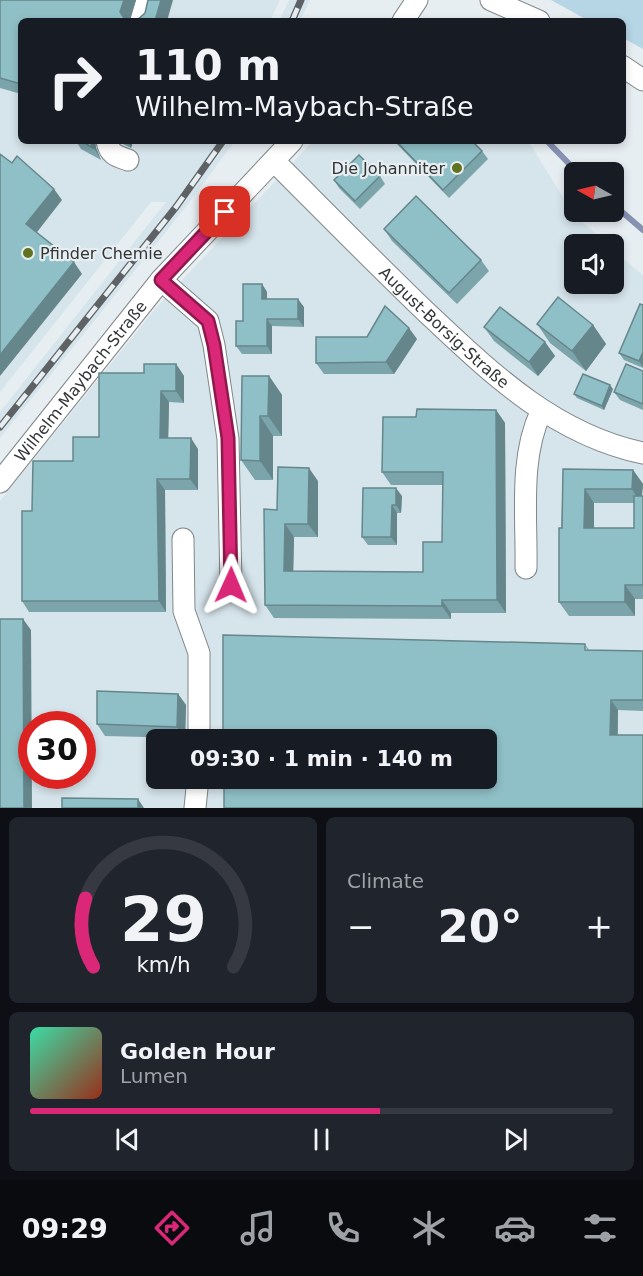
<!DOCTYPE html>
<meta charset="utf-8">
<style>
body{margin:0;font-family:"DejaVu Sans",sans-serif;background:#20242c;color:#f1f3f6;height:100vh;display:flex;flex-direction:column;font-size:22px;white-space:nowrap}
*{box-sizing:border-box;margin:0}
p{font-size:20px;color:#9ea1a6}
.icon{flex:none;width:33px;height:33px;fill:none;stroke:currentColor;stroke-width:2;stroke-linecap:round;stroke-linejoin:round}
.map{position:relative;height:808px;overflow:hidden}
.drawer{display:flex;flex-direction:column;gap:9px;padding:9px;background:#0d0f14;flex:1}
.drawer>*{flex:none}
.hud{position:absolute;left:18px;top:18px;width:608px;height:126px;border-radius:9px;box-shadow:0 3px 9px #0003;background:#171b24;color:#f1f3f6;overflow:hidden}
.needle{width:39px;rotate:278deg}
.buttons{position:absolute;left:564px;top:162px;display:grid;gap:12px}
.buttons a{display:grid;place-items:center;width:60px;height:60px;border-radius:9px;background:#171b24;box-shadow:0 3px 9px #0003;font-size:30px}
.speed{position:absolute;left:18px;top:711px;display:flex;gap:12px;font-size:30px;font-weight:700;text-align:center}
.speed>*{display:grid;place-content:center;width:78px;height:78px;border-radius:50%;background:#171b24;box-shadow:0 3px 9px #0003;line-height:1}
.speed .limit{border:9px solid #d22;background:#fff;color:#111}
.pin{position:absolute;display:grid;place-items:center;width:51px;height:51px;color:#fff;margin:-26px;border-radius:12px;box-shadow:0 3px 9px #0006}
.me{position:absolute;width:66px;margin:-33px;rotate:1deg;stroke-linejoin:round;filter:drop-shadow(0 0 4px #0008)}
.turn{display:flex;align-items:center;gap:21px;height:126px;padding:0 18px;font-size:27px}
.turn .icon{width:78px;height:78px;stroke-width:2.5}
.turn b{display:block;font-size:42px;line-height:51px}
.big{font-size:45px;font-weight:700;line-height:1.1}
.drawer .card{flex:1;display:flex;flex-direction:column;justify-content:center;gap:9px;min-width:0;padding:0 21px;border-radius:9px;background:#20242c}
.drawer .dial{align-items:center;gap:0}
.dial svg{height:156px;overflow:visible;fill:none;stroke:#363941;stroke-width:7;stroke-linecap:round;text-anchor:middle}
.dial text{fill:#f1f3f6;stroke:none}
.song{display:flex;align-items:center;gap:18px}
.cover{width:72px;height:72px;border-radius:9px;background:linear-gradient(135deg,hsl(160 70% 55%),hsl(10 70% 35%))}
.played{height:6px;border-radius:3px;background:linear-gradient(90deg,#db2777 60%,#363941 60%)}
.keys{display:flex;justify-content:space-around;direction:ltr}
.heat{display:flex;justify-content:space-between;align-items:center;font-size:33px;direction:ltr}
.drawer .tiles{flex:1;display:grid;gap:9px;grid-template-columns:1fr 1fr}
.card:last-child{grid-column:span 2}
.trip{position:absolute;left:146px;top:729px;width:351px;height:60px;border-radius:9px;background:#171b24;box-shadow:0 3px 9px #0003;font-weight:700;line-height:60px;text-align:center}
.menu{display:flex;height:96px;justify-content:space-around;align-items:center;background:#090b0e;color:#9ea1a6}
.menu .icon{width:42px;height:42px}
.menu .active{color:#db2777}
.menu b{font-size:27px;color:#f1f3f6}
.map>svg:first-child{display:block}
.built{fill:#d6e4eb;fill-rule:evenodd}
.green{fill:#b6d5e5}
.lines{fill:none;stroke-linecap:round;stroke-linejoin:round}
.stream{stroke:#8791b2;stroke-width:6}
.minor-casing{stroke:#81878a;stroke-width:23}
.minor{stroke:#fff;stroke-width:21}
.rail-casing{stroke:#5e6264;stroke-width:7}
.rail{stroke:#e7eef1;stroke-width:4.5;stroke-dasharray:14;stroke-linecap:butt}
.wall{fill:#7ca5ab;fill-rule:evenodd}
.shaded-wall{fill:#65868b}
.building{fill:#90c0c7;stroke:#65868b;stroke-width:1.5}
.route-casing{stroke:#8e194d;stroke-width:15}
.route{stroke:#db2777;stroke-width:10}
.poi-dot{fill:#617320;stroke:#e7eef1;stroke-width:2}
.labels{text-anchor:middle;stroke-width:4.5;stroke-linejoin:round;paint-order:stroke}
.poi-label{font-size:16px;fill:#323536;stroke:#e7eef1;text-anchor:end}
.street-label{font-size:16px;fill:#323536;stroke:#e7eef1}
</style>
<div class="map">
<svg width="643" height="808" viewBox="0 0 643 808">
<rect width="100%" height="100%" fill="#e7eef1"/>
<g class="built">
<polygon points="0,0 280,0 270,21 21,21 21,141 235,141 185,208 0,438 0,412 166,202 151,202 0,392"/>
<polygon points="289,0 310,0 300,21 279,21"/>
<path d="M 313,141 L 528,141 L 573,213 L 607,244 L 574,244 L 574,284 L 614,284 L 614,251 L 643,275 L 643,808 L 0,808 L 0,501 L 156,308 ZM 32,724 L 82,724 L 82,776 L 32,776 ZM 156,740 L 486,740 L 486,778 L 156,778 Z"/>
</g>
<polygon class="green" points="551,0 643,0 643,49 623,38 622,21 589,21"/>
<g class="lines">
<g class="stream">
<polyline points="547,141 577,172"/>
<polyline points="614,205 643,230"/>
</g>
<g class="minor-casing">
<g id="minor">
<polyline points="491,0 539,21"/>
<polyline points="141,21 147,0"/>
<polyline points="403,21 417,0"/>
<polyline points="622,66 643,80"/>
<path d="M 107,141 C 109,154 116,156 128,160"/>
<path id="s1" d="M 274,161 C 324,211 374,262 425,311 C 490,372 553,434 643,453"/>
<polyline points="161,280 208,321 214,345 228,439 231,585"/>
<path id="s2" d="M 0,482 L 161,280 L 292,141"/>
<polyline points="183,539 184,611 199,653 199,740"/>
<path d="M 526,568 C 527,517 519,458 541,412"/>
<polyline points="195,808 198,778"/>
</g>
</g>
<use href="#minor" class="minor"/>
<g class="rail-casing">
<g id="rail">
<polyline points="292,21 301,0"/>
<polyline points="0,427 176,207 223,141"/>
</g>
</g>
<use href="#rail" class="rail"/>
</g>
<g class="wall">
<polygon points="0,0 21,21 21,94 0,88"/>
<polygon points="76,141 95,141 96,148 101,160 81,149"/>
<polygon points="119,141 133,141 131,148 121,143"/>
<polygon points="394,141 472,141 482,151 488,159 449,198"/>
<polygon points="380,176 385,184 360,209 339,188 334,180"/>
<polygon points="384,229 481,260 489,271 457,304 392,241"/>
<polygon points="262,284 267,292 267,299 304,307 304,327 272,326 272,354 242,354 236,346 243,321"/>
<polygon points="643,305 643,368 624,360 619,353"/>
<polygon points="537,324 593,325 606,344 586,371 550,343"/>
<polygon points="484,327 545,342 555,356 538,376 494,341"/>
<polygon points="367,337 417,339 394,374 324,374 316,363"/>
<polygon points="176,364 184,376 184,403 169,402 168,438 198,449 198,490 165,490 166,612 29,612 22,601 32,511 73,461 99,437 144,373"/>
<polygon points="643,371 643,410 620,400 614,392"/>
<polygon points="269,376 282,395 282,436 273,436 273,480 255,480 241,460"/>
<polygon points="613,389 604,410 577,398 574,394"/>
<polygon points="496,410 505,423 506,613 451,613 451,619 274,618 265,605 277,510 318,481 318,537 294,537 293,571 423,572 442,542 443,485 391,485 382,472 416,417"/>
<path d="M 563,469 L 633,470 L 643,484 L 642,496 L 643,496 L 643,599 L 635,599 L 635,616 L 569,616 L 559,602 ZM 594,503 L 634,503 L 634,528 L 594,528 Z"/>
<polygon points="363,488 402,496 401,513 397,513 397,545 368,545 362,537"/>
<polygon points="585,644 589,650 643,651 643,711 618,710 618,735 643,808"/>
<polygon points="178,694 186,705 185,738 105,736 97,724"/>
</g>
<g class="shaded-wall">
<polygon points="124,0 136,0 129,21 126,21 120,12"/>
<polygon points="161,0 173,0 167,21 155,21"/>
<polygon points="90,141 95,141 96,148 101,160"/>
<polygon points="127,141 133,141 131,148"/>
<polygon points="54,189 62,200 34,236 26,224"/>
<polygon points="74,262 82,274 0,376 0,355"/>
<polygon points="262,284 267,292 267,307 262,299"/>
<polygon points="298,299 304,307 304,327 298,319"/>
<polygon points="267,319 272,326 272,354 267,346"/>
<polygon points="593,325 606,344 586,371 572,351"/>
<polygon points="409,328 417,339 394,374 386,362"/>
<polygon points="545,342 555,356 538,376 529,362"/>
<polygon points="643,352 643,367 639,361"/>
<polygon points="176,364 184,376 184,403 176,391"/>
<polygon points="269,376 282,395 282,436 268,416"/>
<polygon points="610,385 613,389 604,410 602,406"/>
<polygon points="161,391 169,402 168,449 160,438"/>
<polygon points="496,410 505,423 506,613 497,600"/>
<polygon points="260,416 273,436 273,480 260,461"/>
<polygon points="191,438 198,449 198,490 190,479"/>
<polygon points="309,468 318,481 318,537 308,524"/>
<polygon points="633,470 643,484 641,504 632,489"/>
<polygon points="157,479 165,490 166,612 159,601"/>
<polygon points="396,488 402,496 401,513 396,505"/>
<polygon points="585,489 594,503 594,542 584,528"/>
<polygon points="392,505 397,513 397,545 391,537"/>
<polygon points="285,524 294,537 293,584 284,571"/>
<polygon points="625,585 635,599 635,616 625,602"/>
<polygon points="442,600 451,613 451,619 442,606"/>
<polygon points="23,619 31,630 32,808 24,808"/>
<polygon points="178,694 186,705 185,738 177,727"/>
<polygon points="611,700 618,710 617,745 610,735"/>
<polygon points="138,799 144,808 138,808"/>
</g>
<g class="building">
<polygon points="0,0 124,0 120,12 124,18 133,21 21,21 21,84 0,78"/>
<polygon points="148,0 161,0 155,21 136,21 145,13"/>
<polygon points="81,141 90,141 93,148"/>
<polygon points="396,141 472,141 482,151 443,190"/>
<polygon points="0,154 12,163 17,156 54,189 26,224 74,262 0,355"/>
<polygon points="359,155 380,176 355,201 334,180"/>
<polygon points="416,196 481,260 449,293 384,229"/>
<polygon points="243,284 262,284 262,299 298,299 298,319 267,319 267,346 236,346 236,321 243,321"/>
<polygon points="558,297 593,325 572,351 537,324"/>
<polygon points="640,304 643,305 643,352 639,361 619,353"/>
<polygon points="385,306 409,328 386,362 316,363 316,337 367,337"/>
<polygon points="500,307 545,342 529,362 484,327"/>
<polygon points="144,364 176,364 176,391 161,391 160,438 191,438 190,479 157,479 159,601 22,601 22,511 32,511 33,461 73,461 73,437 99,437 99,373 144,373"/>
<polygon points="626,364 643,371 643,404 614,392"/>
<polygon points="583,374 610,385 602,406 574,394"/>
<polygon points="242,376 269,376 268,416 260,416 260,461 241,460"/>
<polygon points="417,409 496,410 497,600 442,600 442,606 265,605 264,509 277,510 278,467 309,468 308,524 285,524 284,571 423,572 423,542 442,542 443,472 382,472 383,417 416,417"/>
<polygon points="563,469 633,470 632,489 585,489 584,528 634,528 634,496 643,496 643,585 625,585 625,602 559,602 559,528 562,528"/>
<polygon points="363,488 396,488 396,505 392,505 391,537 362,537"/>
<polygon points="0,619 23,619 24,808 0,808"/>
<polygon points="223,635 585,644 585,650 643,651 643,700 611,700 610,735 643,735 643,808 224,808 224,778 486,778 486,740 223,740"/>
<polygon points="97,691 178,694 177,727 97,724"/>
<polygon points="62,798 138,799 138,808 62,808"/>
</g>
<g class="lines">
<g class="route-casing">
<polyline id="route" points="225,212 161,280 208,321 214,345 228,438 231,585"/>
</g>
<use href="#route" class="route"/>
</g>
<g class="poi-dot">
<circle cx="457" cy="168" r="6"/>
<circle cx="28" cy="253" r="6"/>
</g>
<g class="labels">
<g class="poi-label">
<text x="445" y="174">Die Johanniter</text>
<text x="40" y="259" text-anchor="start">Pfinder Chemie</text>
</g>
<g class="street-label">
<text dy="6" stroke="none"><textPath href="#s1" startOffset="238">August-Borsig-Straße</textPath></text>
<text dy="6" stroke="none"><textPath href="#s2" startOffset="129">Wilhelm-Maybach-Straße</textPath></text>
</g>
</g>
</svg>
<div class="buttons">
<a><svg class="needle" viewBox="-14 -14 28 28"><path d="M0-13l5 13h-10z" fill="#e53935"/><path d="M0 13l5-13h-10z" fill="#9ea1a6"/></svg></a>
<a><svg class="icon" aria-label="sound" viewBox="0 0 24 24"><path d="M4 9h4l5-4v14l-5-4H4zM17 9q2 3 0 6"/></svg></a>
</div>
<div class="speed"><div class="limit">30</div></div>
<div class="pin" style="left:225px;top:212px;background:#d93025"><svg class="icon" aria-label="arrive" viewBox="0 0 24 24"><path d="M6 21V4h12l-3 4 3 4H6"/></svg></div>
<svg class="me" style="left:231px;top:585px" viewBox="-20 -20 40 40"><path d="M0-17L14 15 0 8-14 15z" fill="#db2777" stroke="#fff" stroke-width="4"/></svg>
<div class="trip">09:30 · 1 min · 140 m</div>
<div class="hud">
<div class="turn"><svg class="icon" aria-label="right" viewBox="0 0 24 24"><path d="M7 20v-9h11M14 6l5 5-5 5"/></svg><div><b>110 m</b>Wilhelm-Maybach-Straße</div></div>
</div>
</div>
<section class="drawer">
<div class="tiles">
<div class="card dial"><svg viewBox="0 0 100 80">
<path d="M14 69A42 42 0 1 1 86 69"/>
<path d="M14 69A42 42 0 0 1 10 34" stroke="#db2777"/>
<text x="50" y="56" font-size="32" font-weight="700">29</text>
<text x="50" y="72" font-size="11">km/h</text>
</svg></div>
<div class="card"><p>Climate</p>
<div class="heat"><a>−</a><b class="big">20°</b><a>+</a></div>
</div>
<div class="card">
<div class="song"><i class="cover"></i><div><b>Golden Hour</b><p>Lumen</p></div></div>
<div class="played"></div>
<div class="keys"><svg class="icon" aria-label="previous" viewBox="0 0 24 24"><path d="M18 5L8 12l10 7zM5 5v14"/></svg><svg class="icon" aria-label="pause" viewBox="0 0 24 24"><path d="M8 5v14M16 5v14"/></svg><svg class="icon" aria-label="next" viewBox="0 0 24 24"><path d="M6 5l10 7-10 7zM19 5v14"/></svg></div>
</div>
</div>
</section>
<nav class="menu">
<b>09:29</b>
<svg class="icon active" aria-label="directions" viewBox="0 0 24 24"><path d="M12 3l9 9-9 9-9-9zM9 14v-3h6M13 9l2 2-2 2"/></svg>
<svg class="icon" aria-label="music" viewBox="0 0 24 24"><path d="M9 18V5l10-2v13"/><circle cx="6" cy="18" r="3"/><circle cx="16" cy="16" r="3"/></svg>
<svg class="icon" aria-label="phone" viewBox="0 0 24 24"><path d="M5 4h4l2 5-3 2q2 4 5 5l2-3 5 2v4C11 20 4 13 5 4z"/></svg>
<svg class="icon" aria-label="climate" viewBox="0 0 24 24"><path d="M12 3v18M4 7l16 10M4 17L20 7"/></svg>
<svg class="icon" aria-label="car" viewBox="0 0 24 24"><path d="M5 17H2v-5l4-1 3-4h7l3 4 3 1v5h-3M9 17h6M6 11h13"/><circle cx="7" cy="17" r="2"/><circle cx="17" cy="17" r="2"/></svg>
<svg class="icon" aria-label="filters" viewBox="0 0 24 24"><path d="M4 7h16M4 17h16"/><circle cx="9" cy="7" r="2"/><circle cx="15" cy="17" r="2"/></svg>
</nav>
